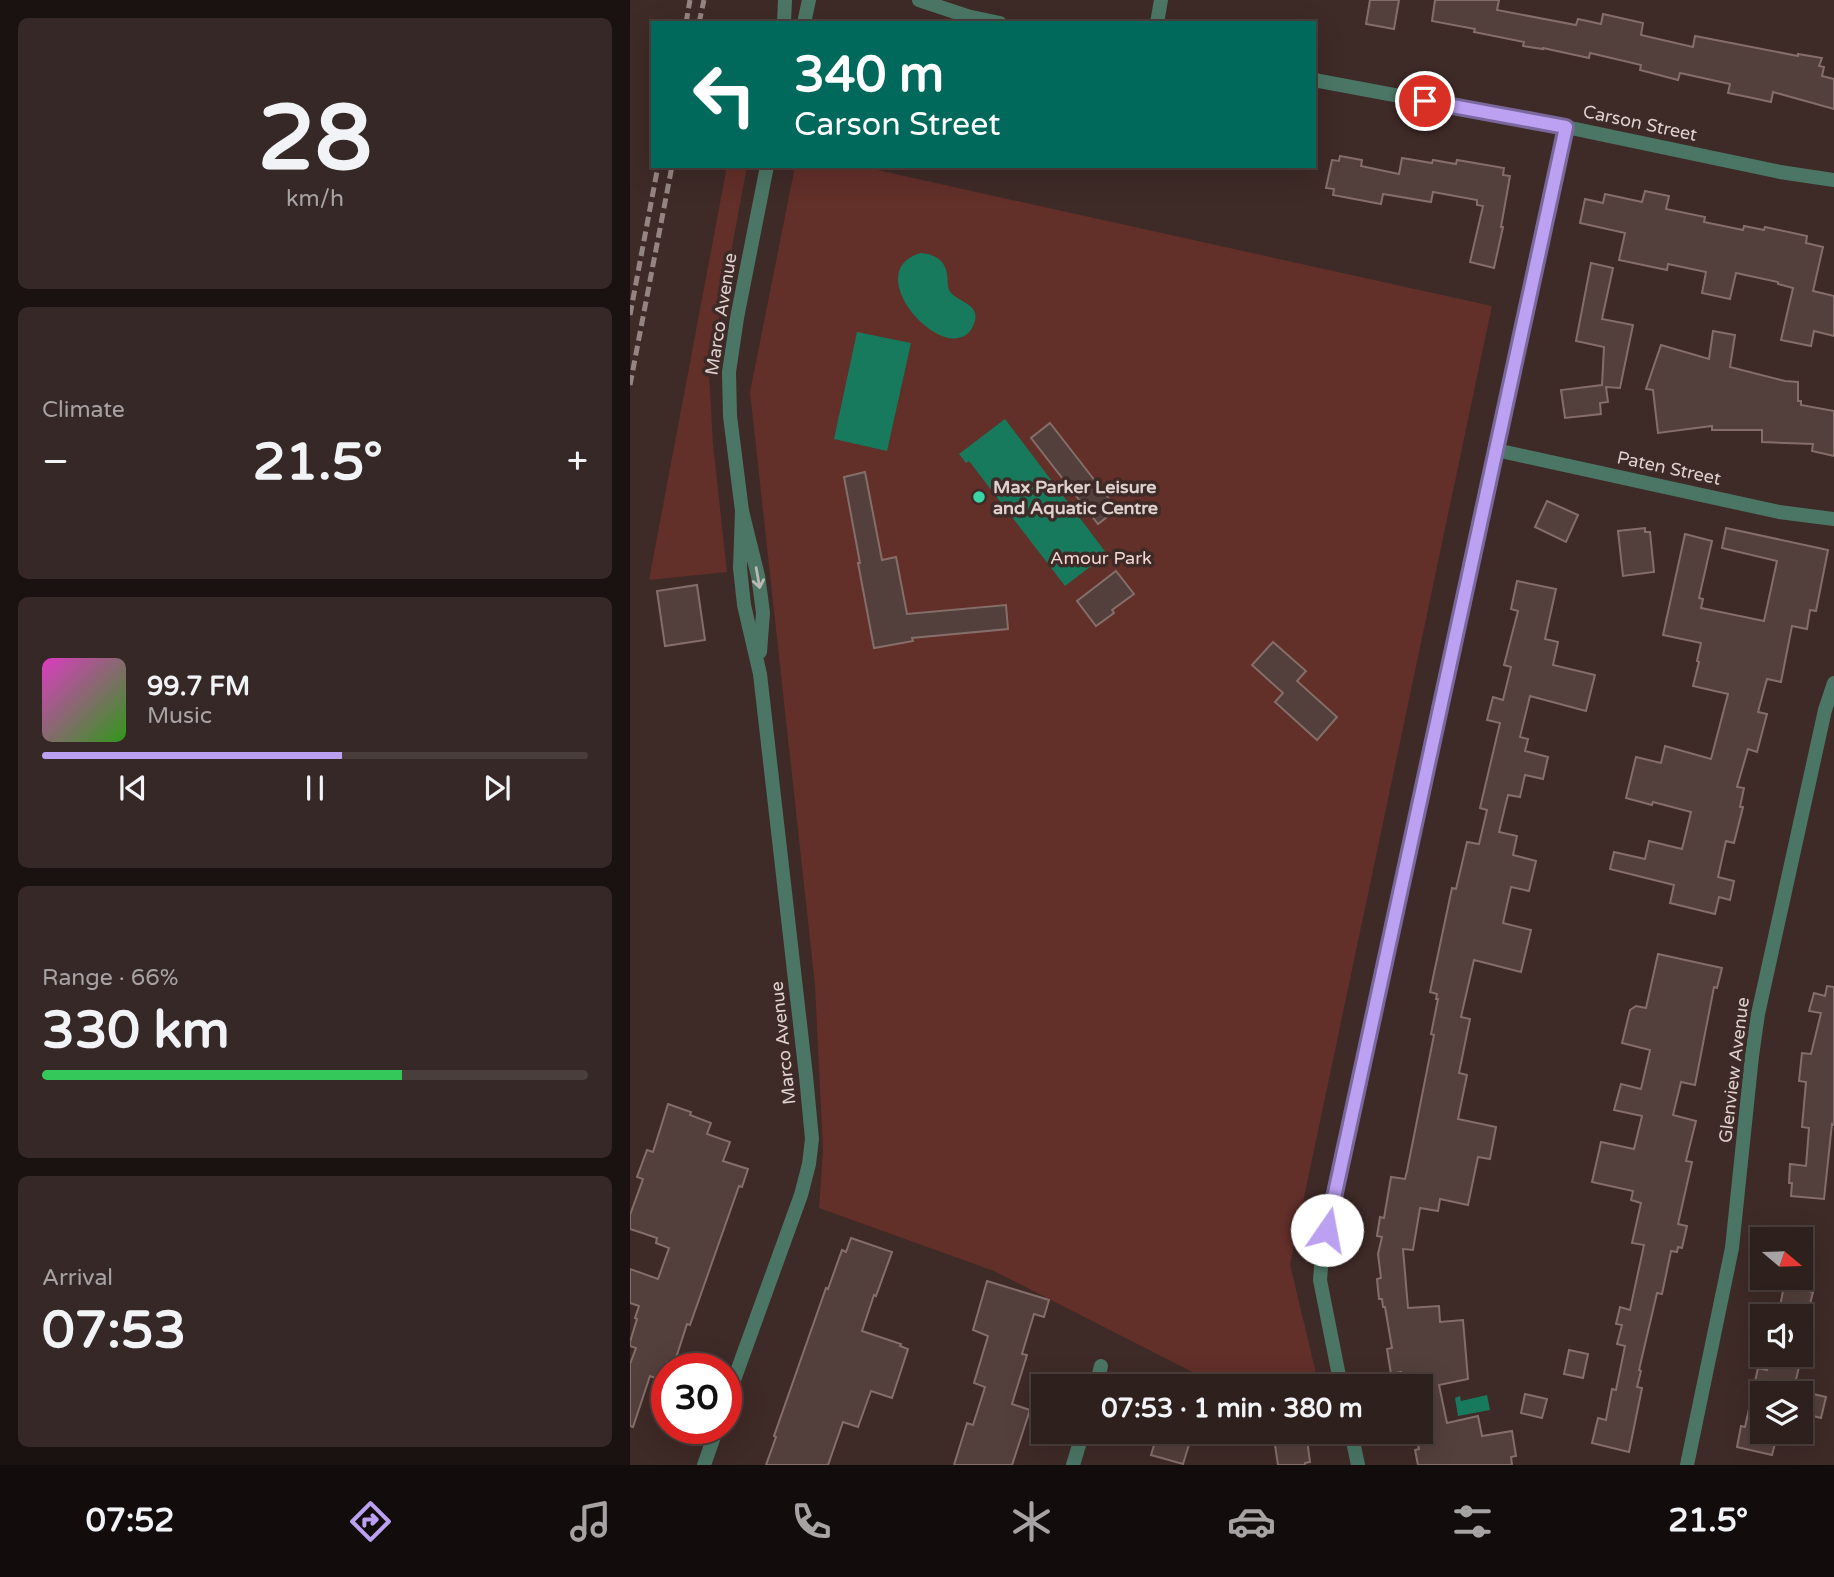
<!DOCTYPE html>
<meta charset="utf-8">
<style>
body{margin:0;font-family:"Varela Round",sans-serif;background:#362826;color:#f1f3f6;height:100vh;display:flex;flex-direction:column;font-size:26px;white-space:nowrap}
*{box-sizing:border-box;margin:0}
p{font-size:23px;color:#a7a3a4}
.icon{flex:none;width:38px;height:38px;fill:none;stroke:currentColor;stroke-width:2;stroke-linecap:round;stroke-linejoin:round}
.map{position:relative;flex:1;overflow:hidden}
.drawer{display:flex;flex-direction:column;gap:18px;padding:18px;background:#191210;width:630px}
.drawer>*{flex:none}
.hud{position:absolute;left:21px;top:21px;width:665px;height:147px;border-radius:0px;box-shadow:0 7px 28px #0002,0 0 0 2px #493e3b;background:#00695c;color:#fff;overflow:hidden}
.needle{width:46px;rotate:109deg}
.controls{position:absolute;left:1120px;top:1227px;display:grid;gap:14px}
.controls a{display:grid;place-items:center;width:63px;height:63px;border-radius:0px;background:#2e201d;box-shadow:0 7px 28px #0002,0 0 0 2px #493e3b;font-size:35px}
.speed{position:absolute;left:21px;top:1353px;display:flex;gap:14px;font-size:35px;font-weight:700;text-align:center}
.speed>*{display:grid;place-content:center;width:91px;height:91px;border-radius:50%;background:#2e201d;box-shadow:0 7px 28px #0002,0 0 0 2px #493e3b;line-height:1}
.speed .limit{border:10px solid #d22;background:#fff;color:#111}
.pin{position:absolute;display:grid;place-items:center;width:60px;height:60px;color:#fff;margin:-30px;border:4px solid #fff;border-radius:50%;box-shadow:0 2px 7px #0007}
.me{position:absolute;width:77px;margin:-38px;rotate:12deg;stroke-linejoin:round;filter:drop-shadow(0 0 5px #0008)}
.turn{display:flex;align-items:center;gap:24px;height:147px;padding:0 28px;font-size:32px}
.turn .icon{width:91px;height:91px;stroke-width:2.5}
.turn b{display:block;font-size:49px;line-height:60px}
.big{font-size:52px;font-weight:800;line-height:1.1}
.drawer .card{flex:1;display:flex;flex-direction:column;justify-content:center;gap:10px;min-width:0;padding:0 24px;border-radius:10px;background:#362826}
.drawer .dial{align-items:center;gap:0}
.dial b{font-size:91px;line-height:1}
.song{display:flex;align-items:center;gap:21px}
.cover{width:84px;height:84px;border-radius:10px;background:linear-gradient(135deg,hsl(310 70% 55%),hsl(110 70% 35%))}
.played{height:7px;border-radius:4px;background:linear-gradient(90deg,#bca0f2 55%,#493e3b 55%)}
.keys{display:flex;justify-content:space-around;direction:ltr}
.heat{display:flex;justify-content:space-between;align-items:center;font-size:38px;direction:ltr}
.charge{height:10px;border-radius:5px;background:linear-gradient(90deg,#34c759 66%,#493e3b 0)}
.trip{position:absolute;left:401px;top:1374px;width:402px;height:70px;border-radius:0px;background:#2e201d;box-shadow:0 7px 28px #0002,0 0 0 2px #493e3b;font-weight:800;line-height:70px;text-align:center}
.dock{display:flex;height:112px;justify-content:space-around;align-items:center;background:#120d0c;color:#a7a3a4}
.dock .icon{width:49px;height:49px}
.dock .current{color:#bca0f2}
.dock b{font-size:32px;color:#f1f3f6}
main{display:flex;flex:1;min-height:0}
.map>svg:first-child{display:block}
.green{fill:#622f29}
.water{fill:#187a5d}
.building{fill:#533f3b;stroke:#856e6a;stroke-width:2}
.lines{fill:none;stroke-linecap:round;stroke-linejoin:round}
.minor{stroke:#4b7665;stroke-width:14}
.tertiary{stroke:#4b7665;stroke-width:14}
.rail{stroke:#958582;stroke-width:5;stroke-dasharray:10 5;stroke-linecap:butt}
.oneway{stroke:#b9bab4}
.route-casing{stroke:#7a689d;stroke-width:18}
.route{stroke:#bca0f2;stroke-width:12}
.poi-dot{fill:#3bd4a4;stroke:#3e2a27;stroke-width:2.5}
.labels{text-anchor:middle;stroke-width:7;stroke-linejoin:round;paint-order:stroke}
.street-label{font-size:18px;fill:#ded1ce;stroke:#3e2a27}
.poi-label{font-size:18px;font-weight:bold;fill:#ded1ce;stroke:#3e2a27;text-anchor:start}
.park-label{font-size:18px;fill:#f3d8d3;stroke:#3e2a27}
</style>
<main>
<section class="drawer">
<div class="card dial"><b>28</b><p>km/h</p></div>
<div class="card"><p>Climate</p>
<div class="heat"><a>−</a><b class="big">21.5°</b><a>+</a></div>
</div>
<div class="card">
<div class="song"><i class="cover"></i><div><b>99.7 FM</b><p>Music</p></div></div>
<div class="played"></div>
<div class="keys"><svg class="icon" aria-label="previous" viewBox="0 0 24 24"><path d="M18 5L8 12l10 7zM5 5v14"/></svg><svg class="icon" aria-label="pause" viewBox="0 0 24 24"><path d="M8 5v14M16 5v14"/></svg><svg class="icon" aria-label="next" viewBox="0 0 24 24"><path d="M6 5l10 7-10 7zM19 5v14"/></svg></div>
</div>
<div class="card"><p>Range · 66%</p><b class="big">330 km</b><div class="charge"></div></div>
<div class="card"><p>Arrival</p><b class="big">07:53</b></div>
</section>
<div class="map">
<svg width="1204" height="1465" viewBox="0 0 1204 1465">
<rect width="100%" height="100%" fill="#3e2a27"/>
<g class="green">
<polygon points="97,166 117,166 79,372 83,444 97,572 19,580"/>
<polygon points="165,166 229,166 862,306 660,1264 689,1386 590,1386 364,1271 189,1208 193,1151 185,985 120,392"/>
</g>
<g class="water">
<path d="M 291,253 C 304,254 315,260 317,274 C 318,279 317,285 319,290 C 326,303 354,303 343,326 C 341,331 337,335 332,337 C 299,350 233,269 291,253 Z"/>
<polygon points="227,332 281,343 257,451 204,439"/>
<polygon points="375,419 477,554 435,586 339,461 336,463 329,454"/>
<polygon points="857,1395 860,1410 828,1416 825,1398 830,1396 831,1401"/>
</g>
<g class="building">
<polygon points="740,0 769,0 764,29 736,24"/>
<polygon points="805,0 869,0 867,10 946,25 948,19 971,24 973,14 1013,23 1011,35 1063,47 1065,36 1168,56 1168,54 1192,58 1189,66 1194,67 1192,76 1204,79 1204,109 1143,92 1141,102 1118,97 1098,93 1100,84 1050,73 1048,80 1010,70 1011,65 960,53 959,58 913,48 913,49 893,46 894,42 844,32 845,29 802,21"/>
<polygon points="710,156 732,160 731,166 769,174 772,158 802,163 803,160 826,164 827,160 874,168 873,175 880,176 871,227 873,227 864,268 840,262 853,206 847,205 847,200 803,192 801,202 753,194 751,204 703,195 704,189 696,188 702,160 709,161"/>
<polygon points="1015,191 1039,196 1036,209 1075,217 1074,222 1113,230 1114,226 1134,230 1135,227 1177,236 1176,243 1193,247 1183,291 1204,296 1204,336 1184,331 1181,346 1151,340 1163,288 1148,284 1148,282 1106,273 1100,299 1072,293 1076,272 1038,264 1037,270 989,260 995,233 950,223 955,199 973,203 975,194 1012,202"/>
<polygon points="961,263 983,268 972,319 1003,325 990,388 976,387 978,402 970,403 971,414 935,418 931,390 972,385 974,347 946,341"/>
<polygon points="1083,331 1105,335 1100,367 1155,381 1168,382 1168,401 1171,401 1171,405 1204,411 1204,456 1182,451 1183,444 1132,442 1132,430 1082,430 1082,426 1028,433 1023,390 1016,389 1031,345 1079,359"/>
<polygon points="420,423 487,509 468,524 401,438"/>
<polygon points="235,472 252,560 266,557 277,614 376,605 378,629 282,638 283,641 244,648 228,563 230,563 214,477"/>
<polygon points="917,501 948,515 936,542 905,527"/>
<polygon points="1015,528 1015,532 1020,532 1024,572 993,576 988,531"/>
<polygon points="1096,528 1198,550 1186,611 1180,610 1177,629 1162,626 1151,682 1137,679 1128,712 1137,714 1127,752 1118,749 1107,787 1114,788 1110,807 1113,807 1104,843 1096,841 1088,877 1104,881 1100,900 1089,897 1085,914 1040,903 1044,885 980,869 984,852 1015,859 1019,841 1052,849 1061,812 1023,802 1022,805 996,798 1006,757 1031,763 1035,746 1081,759 1098,694 1063,686 1069,662 1067,661 1071,643 1033,635 1055,534 1082,541 1069,598 1073,599 1071,608 1134,621 1147,561 1092,548"/>
<polygon points="486,571 504,594 482,610 484,613 466,626 447,601"/>
<polygon points="887,581 926,589 915,639 928,642 923,665 965,675 956,711 900,696 890,737 898,739 895,751 918,757 913,779 895,775 890,797 878,795 869,832 887,836 883,855 906,861 899,891 881,887 873,923 901,930 891,972 844,960 831,1017 840,1019 829,1073 837,1075 828,1119 866,1127 860,1159 848,1157 838,1205 810,1199 808,1211 790,1208 783,1250 773,1249 778,1308 809,1306 810,1322 833,1320 838,1379 809,1385 817,1423 848,1416 852,1436 882,1431 886,1456 881,1457 882,1465 788,1465 785,1450 789,1449 787,1440 791,1439 791,1386 774,1386 771,1372 761,1374 757,1349 762,1348 755,1307 753,1307 752,1299 749,1299 747,1279 751,1278 748,1254 752,1237 747,1236 750,1217 754,1218 761,1177 775,1179 777,1171 804,1035 801,1034 808,999 806,999 807,994 800,992 822,888 826,889 837,842 849,844 857,810 850,808 870,723 857,720 863,697 873,700 881,667 874,665 888,611 881,609"/>
<polygon points="67,585 75,640 35,646 27,591"/>
<polygon points="643,642 676,671 667,681 707,717 687,740 645,702 653,693 622,665"/>
<polygon points="1028,954 1092,968 1087,988 1084,987 1065,1085 1051,1082 1043,1115 1066,1121 1056,1161 1062,1162 1048,1224 1057,1226 1052,1248 1048,1247 1047,1252 1041,1251 1032,1294 1027,1293 1009,1370 1011,1371 1007,1387 1012,1388 999,1452 962,1443 968,1418 976,1420 982,1389 986,1390 995,1346 987,1344 992,1325 986,1324 990,1307 1000,1310 1014,1245 1002,1243 1011,1203 1001,1200 1003,1191 962,1182 971,1142 1004,1149 1012,1116 984,1110 991,1084 1011,1089 1020,1050 992,1043 1000,1010 1006,1006 1016,1008"/>
<polygon points="1197,986 1204,987 1204,1125 1202,1124 1194,1199 1161,1196 1162,1183 1159,1183 1160,1164 1176,1166 1179,1128 1172,1127 1176,1082 1169,1081 1172,1053 1181,1054 1191,1013 1179,1011 1184,993 1195,996"/>
<polygon points="38,1104 61,1112 60,1115 81,1123 77,1134 100,1142 93,1161 118,1169 112,1187 109,1186 60,1325 57,1324 44,1364 37,1362 31,1380 20,1376 3,1427 0,1426 0,1364 6,1348 0,1346 0,1342 7,1319 5,1318 9,1306 0,1303 0,1269 28,1279 39,1248 26,1243 27,1238 0,1229 0,1215 13,1179 7,1177 17,1150 23,1152"/>
<polygon points="221,1238 262,1252 246,1296 244,1295 232,1331 271,1344 270,1346 278,1349 262,1398 241,1391 228,1427 213,1422 198,1465 136,1465 146,1437 144,1436 196,1288 198,1289 212,1250 216,1252"/>
<polygon points="357,1281 419,1300 414,1317 404,1314 392,1354 397,1355 382,1404 400,1410 382,1465 324,1465 337,1423 343,1425 355,1387 344,1383 358,1336 343,1330"/>
<polygon points="1154,1286 1183,1292 1177,1316 1148,1316"/>
<polygon points="939,1350 958,1354 953,1378 934,1374"/>
<polygon points="1141,1354 1172,1354 1163,1393 1132,1393 1132,1432 1148,1432 1142,1455 1107,1447 1111,1426 1115,1427 1128,1368 1137,1370"/>
<polygon points="1171,1391 1196,1397 1191,1418 1171,1413"/>
<polygon points="895,1394 917,1399 912,1418 891,1413"/>
<polygon points="528,1432 552,1432 562,1435 553,1464 521,1455"/>
<polygon points="677,1439 680,1462 675,1463 675,1465 648,1465 645,1445"/>
</g>
<g class="lines">
<g class="minor">
<polyline points="527,23 531,0"/>
<polyline points="866,450 1149,512 1204,519"/>
<polyline points="466,1386 471,1366"/>
<polyline points="711,1386 690,1280 692,1256 936,127"/>
<polyline points="721,1432 728,1465"/>
<polyline points="443,1465 453,1432"/>
<polyline points="1057,1465 1102,1248 1122,1056 1128,1014 1195,710 1204,683"/>
</g>
<g class="tertiary">
<polyline points="289,0 337,16 370,23"/>
<polyline points="154,23 155,0"/>
<polyline points="174,23 179,0"/>
<polyline points="684,80 936,127 1150,172 1204,180"/>
<polyline points="130,652 133,613 130,590 128,576 112,511 100,416 99,372 107,318 137,166"/>
<polyline points="96,1402 171,1195 179,1164 182,1139 176,1076 130,674 114,605 110,568 112,511"/>
<polyline points="74,1465 87,1428"/>
</g>
<g class="rail">
<polyline points="56,23 60,0"/>
<polyline points="69,23 74,0"/>
<polyline points="0,315 28,166"/>
<polyline points="0,385 42,166"/>
</g>
</g>
<defs><path id="oneway-shaft" d="M-6 0H5M1.5-3L5.5 0L1.5 3" fill="none" stroke-width="1.6" stroke-linecap="round" stroke-linejoin="round" transform="scale(1.75)"/></defs>
<use class="oneway" href="#oneway-shaft" transform="translate(128 578) rotate(80)"/>
<g class="lines">
<g class="route-casing">
<polyline id="route" points="697,1230 936,127 795,101"/>
</g>
<use href="#route" class="route"/>
</g>
<circle class="poi-dot" cx="349" cy="497" r="7"/>
<g class="labels">
<g class="street-label">
<text transform="translate(1010 123) rotate(12)" y="6">Carson Street</text>
<text transform="translate(91 314) rotate(-81)" y="6">Marco Avenue</text>
<text transform="translate(1039 468) rotate(12)" y="6">Paten Street</text>
<text transform="translate(153 1043) rotate(-96)" y="6">Marco Avenue</text>
<text transform="translate(1104 1070) rotate(-83)" y="6">Glenview Avenue</text>
</g>
<g class="poi-label">
<text x="363" y="493">Max Parker Leisure<tspan x="363" dy="21">and Aquatic Centre</tspan></text>
</g>
<g class="park-label">
<text x="471" y="564">Amour Park</text>
</g>
</g>
</svg>
<div class="controls">
<a><svg class="needle" viewBox="-14 -14 28 28"><path d="M0-13l5 13h-10z" fill="#e53935"/><path d="M0 13l5-13h-10z" fill="#a7a3a4"/></svg></a>
<a><svg class="icon" aria-label="sound" viewBox="0 0 24 24"><path d="M4 9h4l5-4v14l-5-4H4zM17 9q2 3 0 6"/></svg></a>
<a><svg class="icon" aria-label="layers" viewBox="0 0 24 24"><path d="M12 4l9 5-9 5-9-5zM3 14l9 5 9-5"/></svg></a>
</div>
<div class="speed"><div class="limit">30</div></div>
<div class="pin" style="left:795px;top:101px;background:#d93025"><svg class="icon" aria-label="arrive" viewBox="0 0 24 24"><path d="M6 21V4h12l-3 4 3 4H6"/></svg></div>
<svg class="me" style="left:697px;top:1230px" viewBox="-20 -20 40 40"><circle r="19" fill="#fff"/><path d="M0-13L10 11 0 6-10 11z" fill="#bca0f2"/></svg>
<div class="trip">07:53 · 1 min · 380 m</div>
<div class="hud">
<div class="turn"><svg class="icon" aria-label="left" viewBox="0 0 24 24"><path d="M17 20v-9H6M10 6l-5 5 5 5"/></svg><div><b>340 m</b>Carson Street</div></div>
</div>
</div>
</main>
<nav class="dock">
<b>07:52</b>
<svg class="icon current" aria-label="directions" viewBox="0 0 24 24"><path d="M12 3l9 9-9 9-9-9zM9 14v-3h6M13 9l2 2-2 2"/></svg>
<svg class="icon" aria-label="music" viewBox="0 0 24 24"><path d="M9 18V5l10-2v13"/><circle cx="6" cy="18" r="3"/><circle cx="16" cy="16" r="3"/></svg>
<svg class="icon" aria-label="phone" viewBox="0 0 24 24"><path d="M5 4h4l2 5-3 2q2 4 5 5l2-3 5 2v4C11 20 4 13 5 4z"/></svg>
<svg class="icon" aria-label="climate" viewBox="0 0 24 24"><path d="M12 3v18M4 7l16 10M4 17L20 7"/></svg>
<svg class="icon" aria-label="car" viewBox="0 0 24 24"><path d="M5 17H2v-5l4-1 3-4h7l3 4 3 1v5h-3M9 17h6M6 11h13"/><circle cx="7" cy="17" r="2"/><circle cx="17" cy="17" r="2"/></svg>
<svg class="icon" aria-label="filters" viewBox="0 0 24 24"><path d="M4 7h16M4 17h16"/><circle cx="9" cy="7" r="2"/><circle cx="15" cy="17" r="2"/></svg>
<b>21.5°</b>
</nav>
